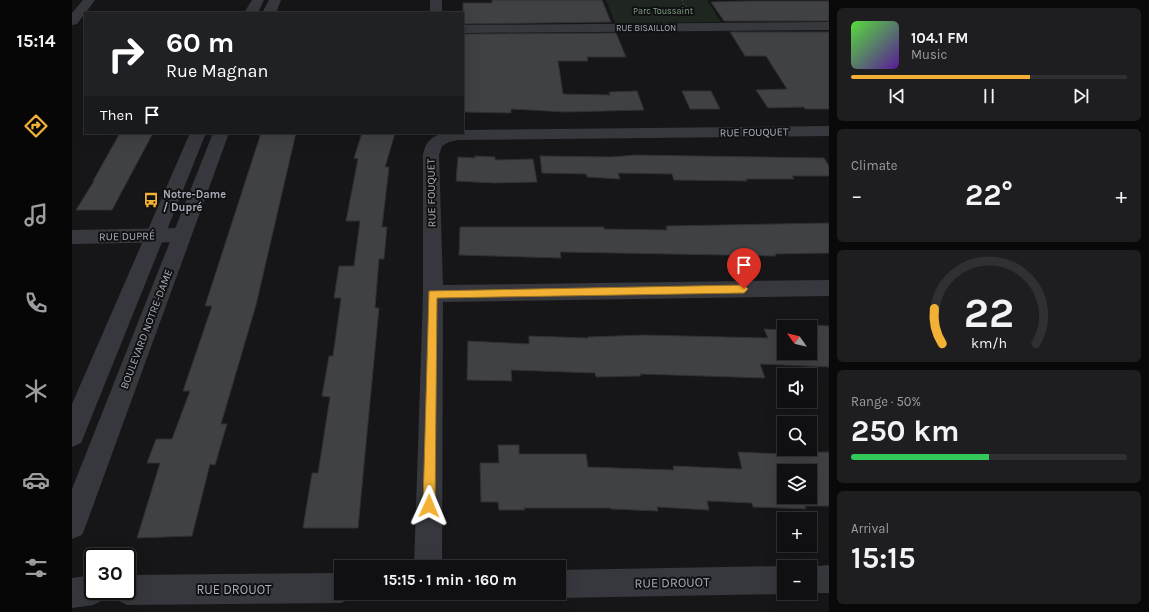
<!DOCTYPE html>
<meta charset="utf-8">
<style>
body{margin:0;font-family:Karla,sans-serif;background:#1e1e20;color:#f1f3f6;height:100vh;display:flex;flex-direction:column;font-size:15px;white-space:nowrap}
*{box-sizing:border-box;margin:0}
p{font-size:13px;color:#9c9d9f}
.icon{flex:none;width:22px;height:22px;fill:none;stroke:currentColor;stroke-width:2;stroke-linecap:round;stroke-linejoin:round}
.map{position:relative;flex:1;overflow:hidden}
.sheet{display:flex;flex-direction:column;gap:8px;padding:8px;background:#09090a;width:320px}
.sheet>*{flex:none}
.guide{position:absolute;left:12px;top:12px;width:380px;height:122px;border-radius:0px;box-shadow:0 4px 16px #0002,0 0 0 1px #303032;background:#202124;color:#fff;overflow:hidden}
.needle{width:26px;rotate:304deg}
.buttons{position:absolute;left:705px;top:320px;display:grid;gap:8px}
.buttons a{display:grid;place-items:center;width:40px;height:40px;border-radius:0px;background:#101012;box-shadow:0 4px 16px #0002,0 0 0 1px #303032;font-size:20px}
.speed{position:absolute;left:12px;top:548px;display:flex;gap:8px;font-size:20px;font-weight:700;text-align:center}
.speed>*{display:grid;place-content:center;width:52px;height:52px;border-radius:50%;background:#101012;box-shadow:0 4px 16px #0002,0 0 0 1px #303032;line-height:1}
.speed .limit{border:2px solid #111;border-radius:6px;background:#fff;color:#111}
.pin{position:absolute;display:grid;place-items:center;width:34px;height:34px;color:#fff;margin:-41px -17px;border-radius:50% 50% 50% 0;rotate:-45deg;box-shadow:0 0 4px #0007}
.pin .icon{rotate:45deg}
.me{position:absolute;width:44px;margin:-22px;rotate:1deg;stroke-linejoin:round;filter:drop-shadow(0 0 3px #0008)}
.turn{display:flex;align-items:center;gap:14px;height:84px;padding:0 16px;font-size:18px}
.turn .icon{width:52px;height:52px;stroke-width:2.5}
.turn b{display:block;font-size:28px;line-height:34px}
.then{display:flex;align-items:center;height:38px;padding:0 16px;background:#0003;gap:8px;font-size:15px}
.big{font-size:30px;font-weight:700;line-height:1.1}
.sheet .tile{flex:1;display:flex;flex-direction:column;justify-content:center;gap:6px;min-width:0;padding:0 14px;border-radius:6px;background:#1e1e20}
.sheet .dial{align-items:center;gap:0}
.dial svg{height:104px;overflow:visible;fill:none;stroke:#303032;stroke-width:7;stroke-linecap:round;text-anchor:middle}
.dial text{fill:#f1f3f6;stroke:none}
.song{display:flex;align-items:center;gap:12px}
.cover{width:48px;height:48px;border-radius:6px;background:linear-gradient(135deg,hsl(110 70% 55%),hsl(270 70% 35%))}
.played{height:4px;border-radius:2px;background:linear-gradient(90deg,#f2b134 65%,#303032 65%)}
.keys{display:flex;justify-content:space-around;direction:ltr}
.heat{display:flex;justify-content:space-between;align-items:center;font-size:22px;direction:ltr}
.charge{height:6px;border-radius:3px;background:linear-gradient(90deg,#34c759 50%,#303032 0)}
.trip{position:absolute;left:262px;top:560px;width:232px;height:40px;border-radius:0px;background:#101012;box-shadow:0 4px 16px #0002,0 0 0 1px #303032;font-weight:700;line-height:40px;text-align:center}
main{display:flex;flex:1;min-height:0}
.menu{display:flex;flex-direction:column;width:72px;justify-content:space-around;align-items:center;background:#060607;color:#9c9d9f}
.menu .icon{width:28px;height:28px}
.menu .selected{color:#f2b134}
.menu b{font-size:18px;color:#f1f3f6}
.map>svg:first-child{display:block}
.green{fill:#1e261f}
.building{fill:#404145;stroke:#303034;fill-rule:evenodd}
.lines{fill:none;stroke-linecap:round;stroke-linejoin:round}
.path{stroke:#3d3f44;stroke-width:1.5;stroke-dasharray:1.5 2;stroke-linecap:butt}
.minor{fill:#37383d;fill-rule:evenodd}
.tertiary{fill:#37383d;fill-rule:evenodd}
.route{fill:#f2b134;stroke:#9d7322}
.labels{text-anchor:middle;stroke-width:4;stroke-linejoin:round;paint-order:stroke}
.far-park-label{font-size:9px;fill:#7fa381;stroke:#111113}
.far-street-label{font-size:9px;fill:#a8adb8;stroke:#111113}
.street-label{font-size:11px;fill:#a8adb8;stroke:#111113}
.poi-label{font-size:11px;font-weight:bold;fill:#a8adb8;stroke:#111113;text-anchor:start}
.near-street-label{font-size:13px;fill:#a8adb8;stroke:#111113}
</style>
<main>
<nav class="menu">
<b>15:14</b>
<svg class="icon selected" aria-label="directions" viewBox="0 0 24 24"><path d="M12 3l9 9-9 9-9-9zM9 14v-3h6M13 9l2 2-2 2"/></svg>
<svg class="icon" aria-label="music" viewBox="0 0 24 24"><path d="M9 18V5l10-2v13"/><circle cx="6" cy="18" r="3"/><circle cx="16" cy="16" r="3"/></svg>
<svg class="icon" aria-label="phone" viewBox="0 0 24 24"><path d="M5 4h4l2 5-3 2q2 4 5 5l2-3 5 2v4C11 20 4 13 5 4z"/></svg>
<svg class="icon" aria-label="climate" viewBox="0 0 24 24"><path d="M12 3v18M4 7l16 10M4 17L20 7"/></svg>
<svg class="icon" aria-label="car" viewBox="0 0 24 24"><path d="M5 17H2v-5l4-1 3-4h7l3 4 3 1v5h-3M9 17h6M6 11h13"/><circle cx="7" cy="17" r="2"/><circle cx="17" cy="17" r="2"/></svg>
<svg class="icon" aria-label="filters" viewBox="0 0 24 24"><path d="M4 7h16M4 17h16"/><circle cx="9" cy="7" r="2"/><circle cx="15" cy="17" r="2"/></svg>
</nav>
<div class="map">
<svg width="757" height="612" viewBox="0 0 757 612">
<rect width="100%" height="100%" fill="#161618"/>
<polygon class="green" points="534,0 635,0 649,22 543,23"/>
<g class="building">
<polygon points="420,0 530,0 539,22 391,24 391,3 420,3"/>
<polygon points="676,1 757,1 757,21 652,21 639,2"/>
<polygon points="658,32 757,32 757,109 733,109 732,107 696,108 684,90 715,89 694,56 673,56"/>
<polygon points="544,33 554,57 515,57 516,61 486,61 491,94 538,95 537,92 565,91 572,110 494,112 439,109 439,113 391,112 391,34"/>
<polygon points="610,91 639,91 648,109 618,109"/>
<polygon points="48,133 81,133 40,210 4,210 22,181 21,181"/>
<polygon points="189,133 224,133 184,305 149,424 155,424 143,465 138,464 120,536 65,538 88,463 75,463 84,439 100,439 118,391 111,391 140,306 133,306"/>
<polygon points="290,133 323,133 313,167 317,167 310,227 315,227 312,259 307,259 303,308 307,308 286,528 231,528 240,473 246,473 258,397 250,396 257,356 261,356 269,298 262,298 267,266 282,266 288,221 274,221 286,159 282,158"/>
<polygon points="563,155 752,158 757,166 757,176 720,176 722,179 674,179 675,181 602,180 600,174 546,173 548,179 515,177 514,174 470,173 468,156 540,157"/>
<polygon points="403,156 423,157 423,160 461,159 465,182 422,183 384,181 386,157 403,158"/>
<polygon points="757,223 757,253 703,254 704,256 488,252 489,258 387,255 388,227 532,227 532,229 595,230 594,226"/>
<polygon points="738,325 757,326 757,367 688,364 693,378 568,374 569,376 524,377 523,373 439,370 440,381 395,380 396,341 457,344 457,336 516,338 516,337 572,335 696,338 692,329 712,330 712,353 738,353"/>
<path d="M 426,445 L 447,445 L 447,454 L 514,454 L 516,467 L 602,470 L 601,466 L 670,469 L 666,452 L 732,455 L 731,452 L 757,452 L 757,506 L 733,506 L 734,509 L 681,507 L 680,503 L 635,501 L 637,510 L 585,507 L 586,511 L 539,509 L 539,508 L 452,508 L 453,510 L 427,510 L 426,502 L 409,502 L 408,463 L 427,463 ZM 712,471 L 738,471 L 738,497 L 712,497 Z"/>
</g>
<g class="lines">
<polyline class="path" points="610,0 612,5 619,11"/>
<g class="minor">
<polygon points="11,0 23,0 5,24 0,25 0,13"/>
<rect x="358" y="0" width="12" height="13"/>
<polygon points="757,22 757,30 391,33 391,25"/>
<path d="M 757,126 L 757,136 L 386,140 L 377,142 L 370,146 L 367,155 L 371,285 L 757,280 L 757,296 L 371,302 L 370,567 L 342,567 L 351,294 L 351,155 C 355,132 372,133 391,133 L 391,130 Z"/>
<polygon points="110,228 117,230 119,235 117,240 110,242 0,244 0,230"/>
<polygon points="757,565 757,593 735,593 738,593 738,567 735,567"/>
<polygon points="712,566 715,567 712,567 712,593 715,593 712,594 487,598 476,593 487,593 487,570"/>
<polygon points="269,573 269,593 281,593 279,598 269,603 55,605 45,600 41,591 55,591 55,575"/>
<polygon points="21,575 21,591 35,591 31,600 21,605 0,608 0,578"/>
</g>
<g class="tertiary">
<polygon points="180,0 192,0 186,13 172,13"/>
<polygon points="197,0 209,0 204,13 190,13"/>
<polygon points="118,133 134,133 9,443 0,447 0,404"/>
<polygon points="141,133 157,133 14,525 10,535 0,539 0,489"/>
</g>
</g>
<polygon class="route" points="672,285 676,289 672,293 365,298 363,506 361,510 357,512 353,510 351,506 357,291"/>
<defs>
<g id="bus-bare" transform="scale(1.2)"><path d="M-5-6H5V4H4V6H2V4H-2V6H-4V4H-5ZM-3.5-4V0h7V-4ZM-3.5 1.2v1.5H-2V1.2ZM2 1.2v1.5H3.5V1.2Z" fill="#f2b134" stroke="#111113" stroke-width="2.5" paint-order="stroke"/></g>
</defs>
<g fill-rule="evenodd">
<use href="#bus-bare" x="79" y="200"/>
</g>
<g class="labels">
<g class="far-park-label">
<text x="591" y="14">Parc Toussaint</text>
</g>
<g class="far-street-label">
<text x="574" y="31">RUE BISAILLON</text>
</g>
<g class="street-label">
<text transform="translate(682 132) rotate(-1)" y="4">RUE FOUQUET</text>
<text transform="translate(359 193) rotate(-91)" y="4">RUE FOUQUET</text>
<text transform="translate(55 236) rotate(-1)" y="4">RUE DUPRÉ</text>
<text transform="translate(74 329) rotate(-69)" y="4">BOULEVARD NOTRE-DAME</text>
</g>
<g class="poi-label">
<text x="91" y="198">Notre-Dame<tspan x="91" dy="13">/ Dupré</tspan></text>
</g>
<g class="near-street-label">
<text transform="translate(600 582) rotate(-1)" y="5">RUE DROUOT</text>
<text x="162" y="594">RUE DROUOT</text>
</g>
</g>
</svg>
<div class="buttons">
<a><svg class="needle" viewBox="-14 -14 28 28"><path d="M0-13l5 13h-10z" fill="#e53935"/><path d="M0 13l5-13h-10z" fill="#9c9d9f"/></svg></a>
<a><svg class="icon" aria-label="sound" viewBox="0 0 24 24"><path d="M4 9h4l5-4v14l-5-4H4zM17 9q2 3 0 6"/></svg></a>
<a><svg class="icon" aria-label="search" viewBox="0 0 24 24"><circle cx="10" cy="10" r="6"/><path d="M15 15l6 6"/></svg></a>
<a><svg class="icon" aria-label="layers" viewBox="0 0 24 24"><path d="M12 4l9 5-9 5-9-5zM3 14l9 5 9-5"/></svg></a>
<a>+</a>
<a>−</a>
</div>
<div class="speed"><div class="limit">30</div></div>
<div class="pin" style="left:672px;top:289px;background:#d93025"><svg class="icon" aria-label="arrive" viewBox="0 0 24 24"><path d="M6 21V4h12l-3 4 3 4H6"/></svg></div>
<svg class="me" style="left:357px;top:506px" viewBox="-20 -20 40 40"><path d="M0-17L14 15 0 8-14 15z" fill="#f2b134" stroke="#fff" stroke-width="4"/></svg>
<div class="trip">15:15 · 1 min · 160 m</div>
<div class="guide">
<div class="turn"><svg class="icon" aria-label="right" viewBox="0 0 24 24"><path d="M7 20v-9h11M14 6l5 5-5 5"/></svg><div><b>60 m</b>Rue Magnan</div></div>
<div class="then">Then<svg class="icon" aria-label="arrive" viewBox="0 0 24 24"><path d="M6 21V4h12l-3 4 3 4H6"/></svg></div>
</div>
</div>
<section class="sheet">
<div class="tile">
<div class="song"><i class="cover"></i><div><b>104.1 FM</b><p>Music</p></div></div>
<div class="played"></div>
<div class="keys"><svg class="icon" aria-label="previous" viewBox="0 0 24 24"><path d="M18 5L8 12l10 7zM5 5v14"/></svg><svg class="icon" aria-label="pause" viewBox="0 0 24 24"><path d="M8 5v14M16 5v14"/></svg><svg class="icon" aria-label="next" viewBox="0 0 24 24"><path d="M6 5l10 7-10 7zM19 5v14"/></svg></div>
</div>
<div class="tile"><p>Climate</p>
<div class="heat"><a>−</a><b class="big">22°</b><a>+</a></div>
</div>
<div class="tile dial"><svg viewBox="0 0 100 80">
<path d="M14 69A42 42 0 1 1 86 69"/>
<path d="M14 69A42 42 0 0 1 8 42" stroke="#f2b134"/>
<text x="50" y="56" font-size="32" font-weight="700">22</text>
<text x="50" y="72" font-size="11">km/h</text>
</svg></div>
<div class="tile"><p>Range · 50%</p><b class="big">250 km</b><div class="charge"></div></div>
<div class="tile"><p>Arrival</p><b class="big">15:15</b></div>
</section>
</main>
